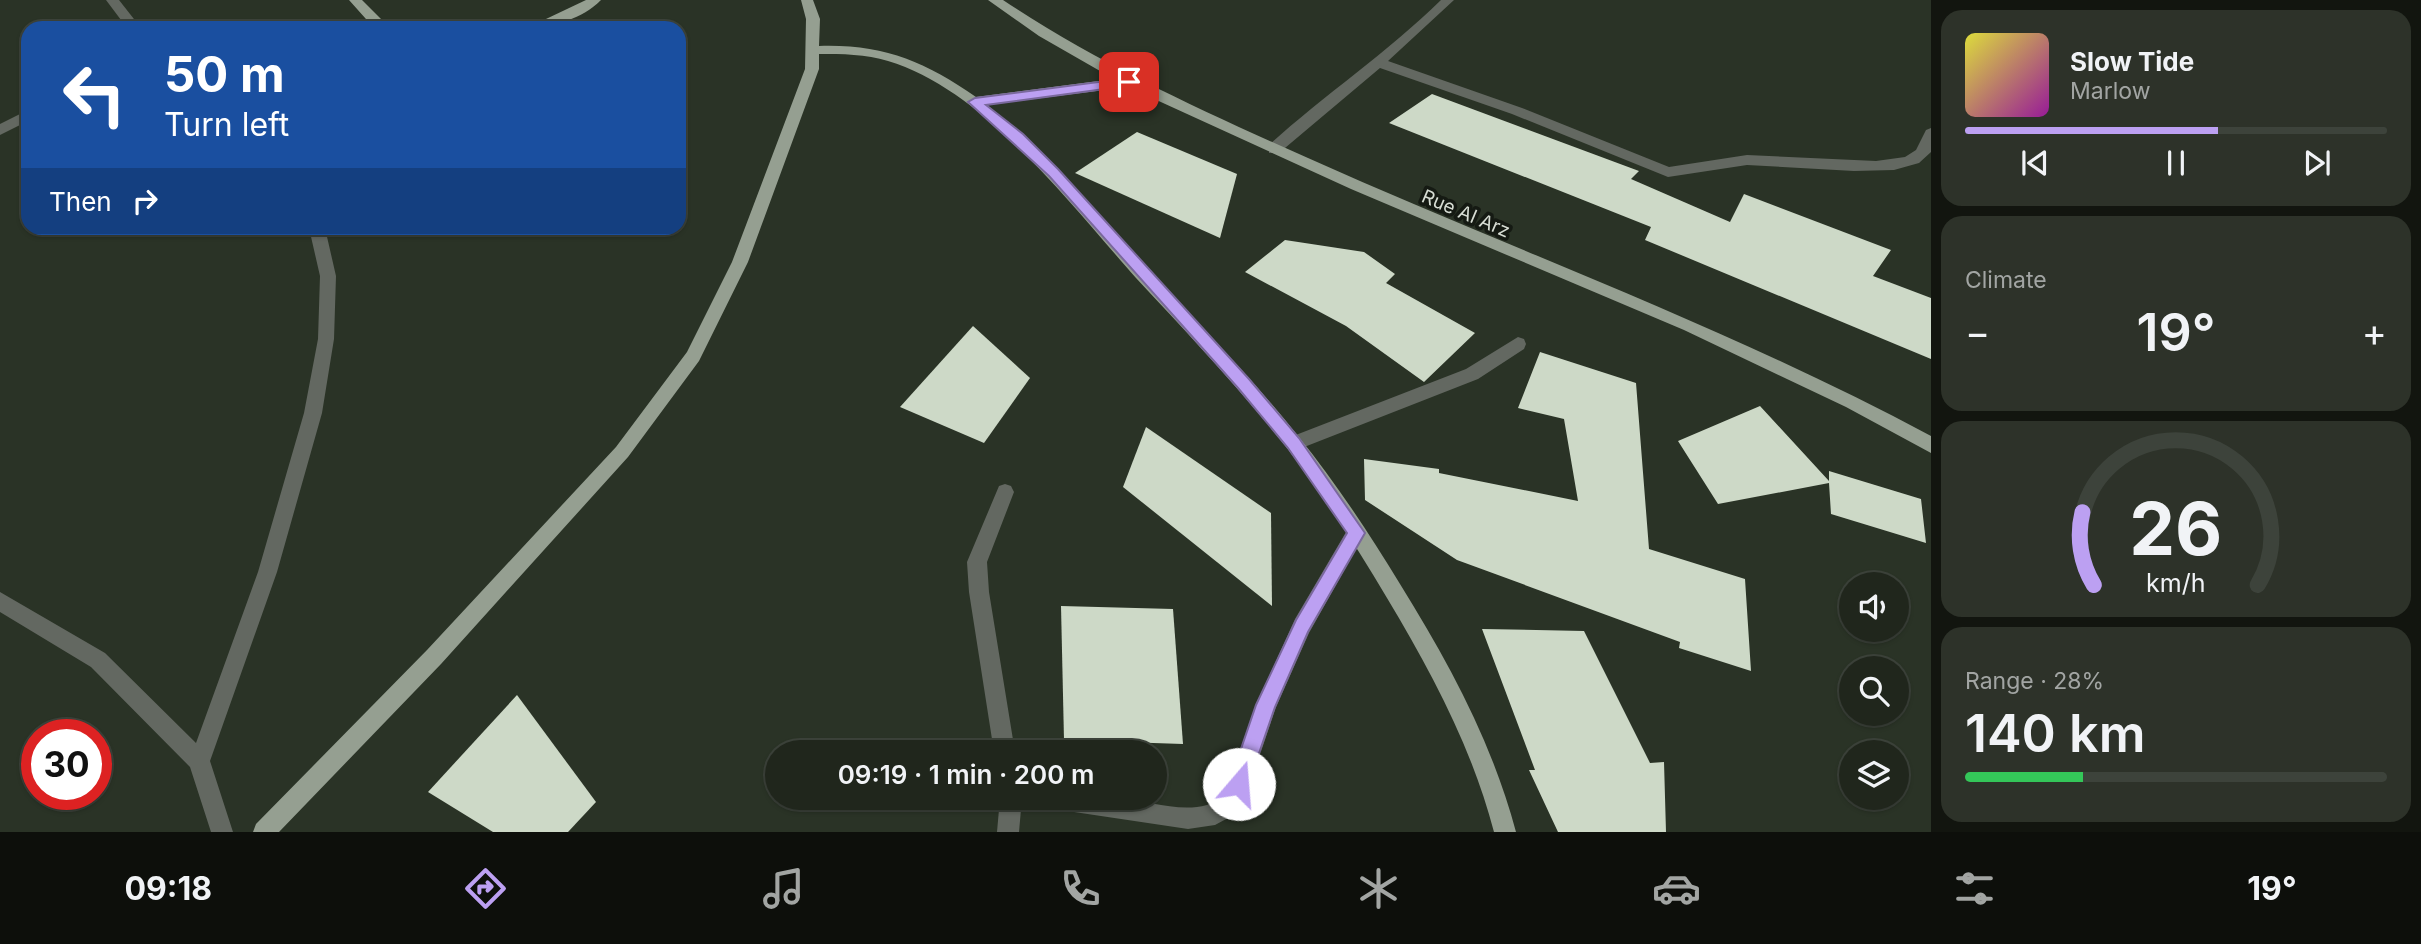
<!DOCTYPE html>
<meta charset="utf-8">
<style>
body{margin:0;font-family:Inter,sans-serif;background:#2d3229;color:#f1f3f6;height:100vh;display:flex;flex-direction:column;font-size:26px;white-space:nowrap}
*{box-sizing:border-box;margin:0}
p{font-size:23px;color:#a2a5a3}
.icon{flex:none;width:38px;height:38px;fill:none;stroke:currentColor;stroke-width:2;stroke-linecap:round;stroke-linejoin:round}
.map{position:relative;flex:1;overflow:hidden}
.sheet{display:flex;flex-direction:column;gap:10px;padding:10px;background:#12150f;width:490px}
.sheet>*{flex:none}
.hud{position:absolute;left:21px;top:21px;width:665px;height:214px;border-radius:21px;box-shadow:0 2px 5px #0004,0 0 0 2px #3d433b;background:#1a4fa0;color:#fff;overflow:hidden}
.buttons{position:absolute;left:1839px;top:572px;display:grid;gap:14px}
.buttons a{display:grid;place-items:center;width:70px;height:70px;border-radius:50%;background:#20261c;box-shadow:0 2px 5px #0004,0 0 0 2px #3d433b;font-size:35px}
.speed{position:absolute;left:21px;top:719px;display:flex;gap:14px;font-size:35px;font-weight:700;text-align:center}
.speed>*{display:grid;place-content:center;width:91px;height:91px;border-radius:50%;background:#20261c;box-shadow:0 2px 5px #0004,0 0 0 2px #3d433b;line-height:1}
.speed .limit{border:10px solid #d22;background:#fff;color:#111}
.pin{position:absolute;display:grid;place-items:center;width:60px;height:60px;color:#fff;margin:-30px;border-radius:14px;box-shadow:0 4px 10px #0006}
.me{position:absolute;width:77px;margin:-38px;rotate:18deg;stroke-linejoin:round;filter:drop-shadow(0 0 5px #0008)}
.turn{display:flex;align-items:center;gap:24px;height:147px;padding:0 28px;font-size:32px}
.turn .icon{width:91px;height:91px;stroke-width:2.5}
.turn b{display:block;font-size:49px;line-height:60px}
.then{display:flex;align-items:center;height:66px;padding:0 28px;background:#0003;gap:14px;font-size:26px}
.big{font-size:52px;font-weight:600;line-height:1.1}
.sheet .tile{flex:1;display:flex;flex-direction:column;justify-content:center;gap:10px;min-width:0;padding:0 24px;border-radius:21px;background:#2d3229}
.sheet .dial{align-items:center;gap:0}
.dial svg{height:182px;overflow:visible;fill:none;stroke:#3d433b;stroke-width:7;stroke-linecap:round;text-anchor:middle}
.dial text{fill:#f1f3f6;stroke:none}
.song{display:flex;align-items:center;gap:21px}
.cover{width:84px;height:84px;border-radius:10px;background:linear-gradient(135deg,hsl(60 70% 55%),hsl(300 70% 35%))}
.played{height:7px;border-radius:4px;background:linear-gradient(90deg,#bca0f2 60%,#3d433b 60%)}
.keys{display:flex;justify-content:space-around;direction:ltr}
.heat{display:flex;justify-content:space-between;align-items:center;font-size:38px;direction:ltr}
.charge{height:10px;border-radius:5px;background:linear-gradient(90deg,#34c759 28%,#3d433b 0)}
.trip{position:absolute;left:765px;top:740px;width:402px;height:70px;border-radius:35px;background:#20261c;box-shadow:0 2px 5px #0004,0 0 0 2px #3d433b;font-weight:600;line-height:70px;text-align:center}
.tab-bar{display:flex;height:112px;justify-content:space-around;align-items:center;background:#0d0f0b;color:#a2a5a3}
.tab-bar .icon{width:49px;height:49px}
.tab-bar .on{color:#bca0f2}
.tab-bar b{font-size:32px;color:#f1f3f6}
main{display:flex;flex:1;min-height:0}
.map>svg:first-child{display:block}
.building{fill:#cdd9c7}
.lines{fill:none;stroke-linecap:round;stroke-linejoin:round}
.minor{fill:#636861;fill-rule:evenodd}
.major{fill:#959f91;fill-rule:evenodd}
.route{fill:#bca0f2;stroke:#7a689d;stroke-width:2}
.labels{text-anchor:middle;stroke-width:7;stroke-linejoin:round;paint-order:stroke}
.street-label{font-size:19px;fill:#d7ddd4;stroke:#151a13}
</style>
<main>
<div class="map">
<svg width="1931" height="832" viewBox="0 0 1931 832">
<rect width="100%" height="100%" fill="#2a3326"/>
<g class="building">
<polygon points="1432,94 1639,171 1631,179 1730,222 1744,194 1891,250 1873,276 1931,298 1931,359 1645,240 1651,227 1389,123"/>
<polygon points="1137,132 1237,174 1220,238 1075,173"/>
<polygon points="1285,240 1364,252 1395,274 1386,283 1475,333 1424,382 1346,326 1245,272"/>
<polygon points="973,326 1030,378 984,443 900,407"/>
<polygon points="1540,352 1636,383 1649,549 1745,579 1751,671 1679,648 1680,642 1457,560 1365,500 1364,459 1439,469 1439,473 1578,501 1564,419 1518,408"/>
<polygon points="1760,406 1829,481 1829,471 1921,499 1926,543 1831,514 1829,483 1718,504 1678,441"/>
<polygon points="1146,427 1271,513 1272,606 1123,487"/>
<polygon points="1061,606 1173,609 1183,744 1064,740"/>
<polygon points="1482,629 1584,631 1650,763 1664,762 1666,832 1558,832 1529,770 1535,770"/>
<polygon points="517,695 596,802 568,832 493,832 428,792"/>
</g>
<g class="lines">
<g class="minor">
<polygon points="106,0 119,0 141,28 127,28"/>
<path d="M 1441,0 L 1454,0 L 1388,61 L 1522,108 L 1669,167 L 1747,155 L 1876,161 L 1905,157 L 1916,150 L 1926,130 L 1931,128 L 1931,152 L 1919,163 L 1894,170 L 1854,171 L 1747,165 L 1668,177 L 1512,114 L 1380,68 L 1279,153 L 1269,153 L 1269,145 C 1324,95 1387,53 1441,0 Z"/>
<polygon points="28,110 28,121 0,135 0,124"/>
<polygon points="309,228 325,228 336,276 334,339 322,413 277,572 210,761 233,832 211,832 190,767 91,667 0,612 0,592 105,653 196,743 258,572 304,413 318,339 320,276"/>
<polygon points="1518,337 1524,339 1526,344 1524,349 1478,379 1294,451 1288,448 1285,443 1288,438 1466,369"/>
<polygon points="1005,484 1011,486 1014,492 987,562 989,592 1015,752 994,752 969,592 967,562 999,486"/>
<path d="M 1356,525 L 1363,527 L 1365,533 L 1309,633 L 1276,707 L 1241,811 L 1215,825 L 1188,829 L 1034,806 L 1031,798 C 1060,798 1090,796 1119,798 C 1153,801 1195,819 1225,796 L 1256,705 L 1295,619 L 1349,527 Z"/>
<polygon points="1000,798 1022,798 1019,832 997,832"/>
</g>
<g class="major">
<polygon points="349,0 362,0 385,23 394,28 374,28"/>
<path d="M 586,0 L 601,0 C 584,18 552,28 527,28 Z"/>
<path d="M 801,0 L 813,0 L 820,19 L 819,46 C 883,44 924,61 976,97 L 1114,79 L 1039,36 L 988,0 L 1003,0 C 1099,64 1202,111 1308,158 C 1516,251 1730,328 1931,436 L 1931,453 L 1846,407 L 1684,330 L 1351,189 L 1128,87 L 987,105 C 1049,155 1099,217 1153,275 C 1202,328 1253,379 1298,436 C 1336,483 1369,533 1400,584 C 1449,663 1492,742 1516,832 L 1494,832 C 1472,748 1432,673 1387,598 C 1351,537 1312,477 1266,422 C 1224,372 1180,325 1136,278 C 1071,205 985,90 888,61 C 866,54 842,54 819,54 L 819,69 L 748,262 L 699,361 L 628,457 L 441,664 L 279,832 L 253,832 L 256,824 L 427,650 L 616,447 L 687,352 L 732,262 L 805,69 L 806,19 Z"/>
</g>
</g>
<polygon class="route" points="1129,78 1136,82 1134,85 986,105 1023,134 1058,169 1249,379 1299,438 1365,533 1308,632 1275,707 1246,791 1239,794 1232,791 1229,784 1256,705 1296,620 1347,533 1288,448 1238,388 1049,176 968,102 975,98"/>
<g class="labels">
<g class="street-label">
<text transform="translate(1466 213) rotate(23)" y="7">Rue Al Arz</text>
</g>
</g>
</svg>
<div class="buttons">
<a><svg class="icon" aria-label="sound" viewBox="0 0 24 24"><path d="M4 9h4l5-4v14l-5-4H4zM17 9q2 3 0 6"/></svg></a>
<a><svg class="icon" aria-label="search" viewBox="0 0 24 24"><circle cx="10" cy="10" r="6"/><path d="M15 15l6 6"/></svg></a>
<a><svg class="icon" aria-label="layers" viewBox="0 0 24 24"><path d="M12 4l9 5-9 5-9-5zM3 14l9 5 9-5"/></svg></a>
</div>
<div class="speed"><div class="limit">30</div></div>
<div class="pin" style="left:1129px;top:82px;background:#d93025"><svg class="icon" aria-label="arrive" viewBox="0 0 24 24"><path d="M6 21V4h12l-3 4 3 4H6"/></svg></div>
<svg class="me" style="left:1239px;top:784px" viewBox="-20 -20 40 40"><circle r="19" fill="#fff"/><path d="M0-13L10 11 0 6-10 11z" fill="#bca0f2"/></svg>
<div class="trip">09:19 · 1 min · 200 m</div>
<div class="hud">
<div class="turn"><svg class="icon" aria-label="left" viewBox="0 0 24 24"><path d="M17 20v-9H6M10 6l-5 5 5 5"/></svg><div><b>50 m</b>Turn left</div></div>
<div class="then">Then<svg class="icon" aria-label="right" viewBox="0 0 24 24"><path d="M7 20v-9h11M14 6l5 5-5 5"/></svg></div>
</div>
</div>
<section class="sheet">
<div class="tile">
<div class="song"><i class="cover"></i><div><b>Slow Tide</b><p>Marlow</p></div></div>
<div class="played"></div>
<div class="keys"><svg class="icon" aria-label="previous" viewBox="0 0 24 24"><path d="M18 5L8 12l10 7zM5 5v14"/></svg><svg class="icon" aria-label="pause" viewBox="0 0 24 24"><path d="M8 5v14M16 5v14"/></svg><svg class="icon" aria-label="next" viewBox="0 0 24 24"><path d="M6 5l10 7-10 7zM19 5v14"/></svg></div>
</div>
<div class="tile"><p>Climate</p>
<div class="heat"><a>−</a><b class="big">19°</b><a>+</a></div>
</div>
<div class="tile dial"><svg viewBox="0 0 100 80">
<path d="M14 69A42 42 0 1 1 86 69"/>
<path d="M14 69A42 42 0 0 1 9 37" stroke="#bca0f2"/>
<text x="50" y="56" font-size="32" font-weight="700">26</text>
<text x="50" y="72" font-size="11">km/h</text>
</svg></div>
<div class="tile"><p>Range · 28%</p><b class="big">140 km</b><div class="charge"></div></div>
</section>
</main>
<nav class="tab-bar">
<b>09:18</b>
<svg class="icon on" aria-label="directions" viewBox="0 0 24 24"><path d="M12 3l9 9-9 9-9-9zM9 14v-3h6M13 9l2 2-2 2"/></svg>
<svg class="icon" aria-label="music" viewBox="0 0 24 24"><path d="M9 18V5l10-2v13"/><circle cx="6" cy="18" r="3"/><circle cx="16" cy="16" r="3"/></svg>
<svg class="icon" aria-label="phone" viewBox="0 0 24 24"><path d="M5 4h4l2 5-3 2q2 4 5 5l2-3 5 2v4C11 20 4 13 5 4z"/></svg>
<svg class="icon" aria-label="climate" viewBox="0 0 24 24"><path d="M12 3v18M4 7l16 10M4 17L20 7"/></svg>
<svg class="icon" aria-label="car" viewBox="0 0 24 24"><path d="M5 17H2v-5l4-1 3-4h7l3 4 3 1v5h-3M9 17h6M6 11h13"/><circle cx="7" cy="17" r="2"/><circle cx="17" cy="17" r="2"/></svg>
<svg class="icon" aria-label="filters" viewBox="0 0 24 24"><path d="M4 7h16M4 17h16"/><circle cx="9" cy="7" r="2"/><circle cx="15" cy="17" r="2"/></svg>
<b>19°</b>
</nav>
